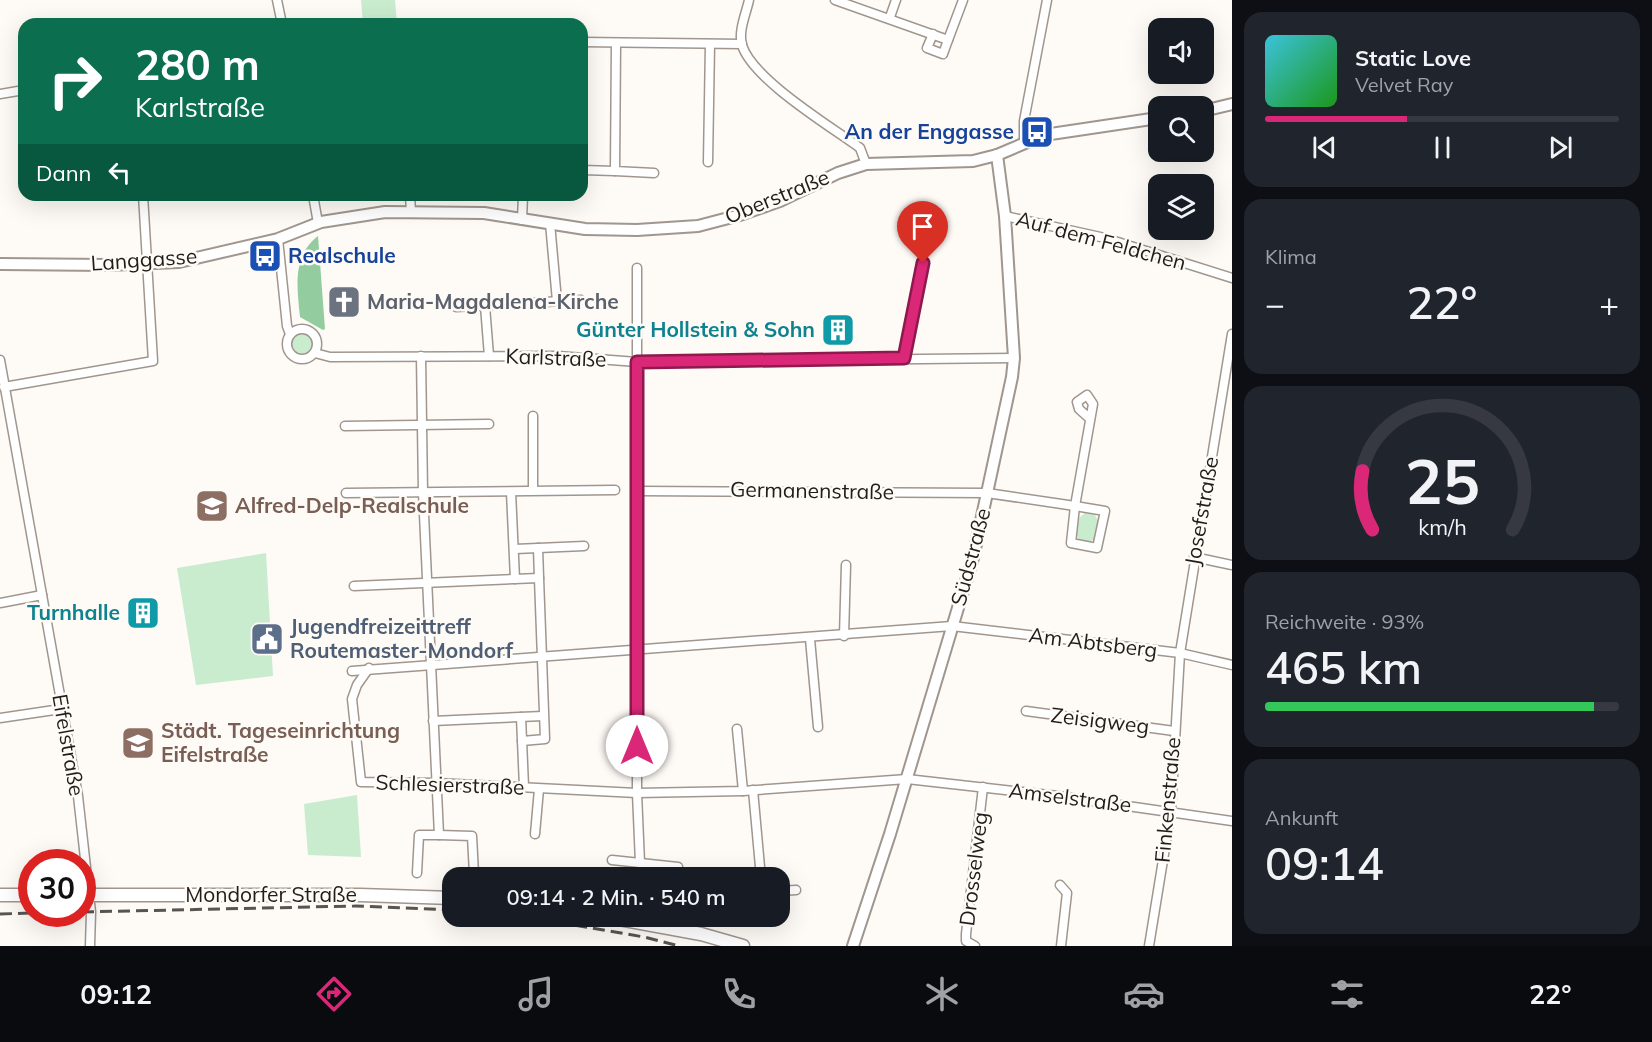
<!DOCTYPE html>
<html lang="de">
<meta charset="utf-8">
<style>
body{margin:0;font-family:Mulish,sans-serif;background:#20242c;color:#f1f3f6;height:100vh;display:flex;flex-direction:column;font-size:22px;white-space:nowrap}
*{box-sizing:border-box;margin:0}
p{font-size:20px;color:#9ea1a6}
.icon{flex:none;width:33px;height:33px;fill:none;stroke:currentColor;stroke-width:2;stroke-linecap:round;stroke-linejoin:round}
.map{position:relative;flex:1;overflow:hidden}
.sheet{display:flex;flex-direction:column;gap:12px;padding:12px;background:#0d0f14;width:420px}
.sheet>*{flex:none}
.hud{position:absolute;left:18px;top:18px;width:570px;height:183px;border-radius:18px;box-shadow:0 6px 24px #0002;background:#0b6e4f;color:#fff;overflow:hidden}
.buttons{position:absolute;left:1148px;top:18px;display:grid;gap:12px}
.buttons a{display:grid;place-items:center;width:66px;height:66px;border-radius:12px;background:#171b24;box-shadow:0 6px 24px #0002;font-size:30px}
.speed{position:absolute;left:18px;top:849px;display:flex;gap:12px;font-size:30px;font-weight:700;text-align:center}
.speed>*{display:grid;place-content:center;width:78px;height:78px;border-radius:50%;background:#171b24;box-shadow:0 6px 24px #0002;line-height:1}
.speed .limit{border:9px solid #d22;background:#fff;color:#111}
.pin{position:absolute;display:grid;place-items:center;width:51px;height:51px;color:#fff;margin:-62px -26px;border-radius:50% 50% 50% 0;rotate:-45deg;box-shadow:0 0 6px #0007}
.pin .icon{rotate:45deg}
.me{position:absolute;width:66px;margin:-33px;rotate:0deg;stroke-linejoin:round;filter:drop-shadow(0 0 4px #0008)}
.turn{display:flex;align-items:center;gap:21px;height:126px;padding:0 18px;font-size:27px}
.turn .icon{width:78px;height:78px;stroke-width:2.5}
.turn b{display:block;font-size:42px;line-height:51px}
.then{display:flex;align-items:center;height:57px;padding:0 18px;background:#0003;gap:12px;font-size:22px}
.big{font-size:45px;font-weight:600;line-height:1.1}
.sheet .widget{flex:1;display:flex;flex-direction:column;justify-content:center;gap:9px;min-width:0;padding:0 21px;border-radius:18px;background:#20242c}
.sheet .dial{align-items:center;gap:0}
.dial svg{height:156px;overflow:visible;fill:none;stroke:#363941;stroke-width:7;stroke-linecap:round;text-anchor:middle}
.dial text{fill:#f1f3f6;stroke:none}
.song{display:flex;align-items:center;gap:18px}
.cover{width:72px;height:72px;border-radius:9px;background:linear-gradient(135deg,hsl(190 70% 55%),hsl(120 70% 35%))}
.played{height:6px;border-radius:3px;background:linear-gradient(90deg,#db2777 40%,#363941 40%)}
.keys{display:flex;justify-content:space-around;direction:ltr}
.heat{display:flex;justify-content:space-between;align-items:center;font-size:33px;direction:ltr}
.charge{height:9px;border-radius:4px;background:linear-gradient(90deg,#34c759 93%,#363941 0)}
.trip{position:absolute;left:442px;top:867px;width:348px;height:60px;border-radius:18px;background:#171b24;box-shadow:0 6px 24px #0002;font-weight:600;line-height:60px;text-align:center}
.tabs{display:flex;height:96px;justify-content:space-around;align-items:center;background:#090b0e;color:#9ea1a6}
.tabs .icon{width:42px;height:42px}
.tabs .on{color:#db2777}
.tabs b{font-size:27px;color:#f1f3f6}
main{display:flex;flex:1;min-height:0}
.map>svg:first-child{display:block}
.green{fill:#c9eccf}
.forest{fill:#93cc9e}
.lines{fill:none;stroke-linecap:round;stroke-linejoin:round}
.minor-casing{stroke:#a0968e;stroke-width:11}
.tertiary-casing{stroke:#a0968e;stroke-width:14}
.secondary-casing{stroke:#a0968e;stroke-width:15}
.minor{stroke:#fff;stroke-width:8}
.tertiary{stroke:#fff;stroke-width:10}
.secondary{stroke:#fff;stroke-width:12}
.rail{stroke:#585451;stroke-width:3;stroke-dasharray:12 6;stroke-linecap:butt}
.route-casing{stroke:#8e194d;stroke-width:15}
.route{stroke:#db2777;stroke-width:10}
.labels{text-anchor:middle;stroke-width:5;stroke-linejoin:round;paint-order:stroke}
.transit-label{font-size:21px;font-weight:bold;fill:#164399;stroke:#fefaf6;text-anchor:end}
.street-label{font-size:21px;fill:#201c19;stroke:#fefaf6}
.worship-label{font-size:21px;font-weight:bold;fill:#5b616d;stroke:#fefaf6;text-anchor:start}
.culture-label{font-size:21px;font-weight:bold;fill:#0d838f;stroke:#fefaf6;text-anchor:end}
.education-label{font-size:21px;font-weight:bold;fill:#785e54;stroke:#fefaf6;text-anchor:start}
.service-label{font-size:21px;font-weight:bold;fill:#4e5e75;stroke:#fefaf6;text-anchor:start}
</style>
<main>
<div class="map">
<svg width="1232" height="946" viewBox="0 0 1232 946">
<rect width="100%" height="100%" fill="#fefaf6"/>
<g class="green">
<polygon points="361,0 395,0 397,24 363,24"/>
<circle cx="302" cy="344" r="11"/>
<polygon points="1085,513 1095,515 1098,521 1096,538 1088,543 1079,540 1076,534 1079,518"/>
<polygon points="266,553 273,676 196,685 177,568"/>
<polygon points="357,795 361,857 308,855 304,804"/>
</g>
<path class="forest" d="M 318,236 L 325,329 L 323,330 L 300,317 C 297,287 292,256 318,236 Z"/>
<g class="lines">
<g class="minor-casing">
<g id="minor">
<polyline points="277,0 282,24"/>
<path d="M 749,0 C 746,14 738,31 742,45 C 752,79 830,126 860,148 L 866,164"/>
<polyline points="835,0 948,40 963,0"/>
<polyline points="890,17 896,0"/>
<polyline points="933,34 927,48 943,54 948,40"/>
<polyline points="582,42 742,44"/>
<polyline points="616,43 615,171 654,173"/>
<polyline points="0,94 24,90"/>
<polyline points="1024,141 1024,121 1047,0"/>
<polyline points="708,162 710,44"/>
<polyline points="582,170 615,171"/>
<polyline points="313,195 318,223"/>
<polyline points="410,195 411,212"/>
<polyline points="1005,216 1105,238 1232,278"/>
<polyline points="522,220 523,195"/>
<polyline points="550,223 557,301"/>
<polyline points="278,239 287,326 290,334"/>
<polyline points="637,268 637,793 640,863"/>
<polyline points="485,306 489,356"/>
<polyline points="456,307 581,300"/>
<circle cx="302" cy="344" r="15"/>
<polyline points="315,353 330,357 558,356 637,362 1014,358"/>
<polyline points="904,358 923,263"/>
<polyline points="0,360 78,796 91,912 90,946"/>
<polyline points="4,387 153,361 143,195"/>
<polyline points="533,416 533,490"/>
<polyline points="345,426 489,424"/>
<polyline points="637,491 987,493 1075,506 1093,404 1087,395 1077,402 1079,409 1089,418"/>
<polyline points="511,492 515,579"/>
<polyline points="346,493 615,490"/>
<polygon points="1075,506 1105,511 1097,548 1071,543"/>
<polyline points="538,548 539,578"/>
<polyline points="515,549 584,546"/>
<polyline points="1194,557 1232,565"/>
<polyline points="354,586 539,578 545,739 522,741"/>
<polyline points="0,603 42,595"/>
<polyline points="844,636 846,565"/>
<polyline points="810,639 818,727"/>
<polyline points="369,668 357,685 352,699 361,782 437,783 637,793 743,791 907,779 1058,796 1232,821"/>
<polyline points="352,671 952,626 1180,653 1232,665"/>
<polyline points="1026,711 1174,731"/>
<polyline points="521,717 524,787"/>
<polyline points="0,718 61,709"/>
<polyline points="433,721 543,716"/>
<polyline points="737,729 743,791"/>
<polyline points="753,790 761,878"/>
<polyline points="535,834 539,789"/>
<polyline points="439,835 472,836 474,874"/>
<polyline points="612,860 678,867"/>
<polyline points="417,873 419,835 439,835 423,493 421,356"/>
<polyline points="1060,885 1067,893 1061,946"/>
<polyline points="780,891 796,890"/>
<polyline points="975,946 966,941 966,934 983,787"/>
<polyline points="1149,946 1171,811 1180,653 1232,334"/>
</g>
</g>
<g class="tertiary-casing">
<g id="tertiary">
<polyline points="1203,111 1232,104"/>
<polyline points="0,264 107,265 179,262 278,239 321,222 385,212 484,213 585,229 637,230 698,226 740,215 780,201 838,173 866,164 973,161 997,155 1044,135 1158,118"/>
<polyline points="853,946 890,834 973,558 1012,377 1014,358 1005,216 997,155"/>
</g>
</g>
<g class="secondary-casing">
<g id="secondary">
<polyline points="0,895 32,895"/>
<polyline points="82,895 360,895 453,898"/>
<polyline points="603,916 701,934 743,946"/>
</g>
</g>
<use href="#minor" class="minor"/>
<use href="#tertiary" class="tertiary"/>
<use href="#secondary" class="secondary"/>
<g class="rail">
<polyline points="82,912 355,906 453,910"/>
<polyline points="0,914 32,913"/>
<polyline points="522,916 644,937 679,946"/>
</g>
</g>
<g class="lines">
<g class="route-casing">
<polyline id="route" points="637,746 637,362 904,358 923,263"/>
</g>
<use href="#route" class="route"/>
</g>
<defs>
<g id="bus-square" transform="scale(1.725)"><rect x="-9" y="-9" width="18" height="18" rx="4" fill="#1a4fb4" stroke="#fefaf6"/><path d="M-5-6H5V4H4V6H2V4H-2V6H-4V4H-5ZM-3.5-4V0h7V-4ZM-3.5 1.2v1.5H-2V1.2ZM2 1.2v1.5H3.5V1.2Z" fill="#fff"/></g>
<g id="church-square" transform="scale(1.725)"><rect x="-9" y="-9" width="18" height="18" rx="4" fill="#6b7280" stroke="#fefaf6"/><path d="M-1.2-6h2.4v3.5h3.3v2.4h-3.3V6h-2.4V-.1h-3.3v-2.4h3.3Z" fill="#fff"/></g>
<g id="building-square" transform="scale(1.725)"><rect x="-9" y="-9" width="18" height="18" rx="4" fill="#0f9aa8" stroke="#fefaf6"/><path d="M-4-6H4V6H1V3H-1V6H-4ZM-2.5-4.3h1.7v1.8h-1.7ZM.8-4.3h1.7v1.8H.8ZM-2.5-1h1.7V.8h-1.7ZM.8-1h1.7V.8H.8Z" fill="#fff"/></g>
<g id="school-square" transform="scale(1.725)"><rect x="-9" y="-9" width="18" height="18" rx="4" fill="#8d6e63" stroke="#fefaf6"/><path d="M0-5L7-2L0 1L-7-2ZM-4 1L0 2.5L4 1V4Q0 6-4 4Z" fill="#fff"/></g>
<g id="civic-square" transform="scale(1.725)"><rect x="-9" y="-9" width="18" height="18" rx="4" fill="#5c6f8a" stroke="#fefaf6"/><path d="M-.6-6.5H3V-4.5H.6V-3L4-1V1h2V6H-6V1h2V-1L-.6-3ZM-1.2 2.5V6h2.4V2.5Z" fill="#fff"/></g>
</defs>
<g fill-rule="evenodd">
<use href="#bus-square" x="1037" y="132"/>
<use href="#bus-square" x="265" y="256"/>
<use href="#church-square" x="344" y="302"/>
<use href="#building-square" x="838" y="330"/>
<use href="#school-square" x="212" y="506"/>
<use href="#building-square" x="143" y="613"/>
<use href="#civic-square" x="267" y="639"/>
<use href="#school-square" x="138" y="743"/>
</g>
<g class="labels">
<g class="transit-label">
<text x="1014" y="139">An der Enggasse</text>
<text x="288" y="263" text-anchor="start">Realschule</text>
</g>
<g class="street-label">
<text transform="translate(777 197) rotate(-22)" y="7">Oberstraße</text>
<text transform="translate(1101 241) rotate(15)" y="7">Auf dem Feldchen</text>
<text transform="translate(144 260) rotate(-4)" y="7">Langgasse</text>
<text transform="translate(556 358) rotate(2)" y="7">Karlstraße</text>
<text transform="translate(812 491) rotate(1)" y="7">Germanenstraße</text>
<text transform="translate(1202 511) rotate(-80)" y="7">Josefstraße</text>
<text transform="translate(971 557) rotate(-75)" y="7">Südstraße</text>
<text transform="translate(1093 643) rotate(7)" y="7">Am Abtsberg</text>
<text transform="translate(1100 721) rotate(7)" y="7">Zeisigweg</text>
<text transform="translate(68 745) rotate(80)" y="7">Eifelstraße</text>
<text transform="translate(450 785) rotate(2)" y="7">Schlesierstraße</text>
<text transform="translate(1070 798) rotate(7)" y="7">Amselstraße</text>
<text transform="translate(1168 800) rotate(-85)" y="7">Finkenstraße</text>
<text transform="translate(974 869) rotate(-83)" y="7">Drosselweg</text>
<text x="271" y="902">Mondorfer Straße</text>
</g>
<g class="worship-label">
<text x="367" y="309">Maria-Magdalena-Kirche</text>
</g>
<g class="culture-label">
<text x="815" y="337">Günter Hollstein &amp; Sohn</text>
<text x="120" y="620">Turnhalle</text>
</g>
<g class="education-label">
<text x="235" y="513">Alfred-Delp-Realschule</text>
<text x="161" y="738">Städt. Tageseinrichtung<tspan x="161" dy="24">Eifelstraße</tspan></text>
</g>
<g class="service-label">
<text x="290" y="634">Jugendfreizeittreff<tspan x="290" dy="24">Routemaster-Mondorf</tspan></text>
</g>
</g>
</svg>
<div class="buttons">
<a><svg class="icon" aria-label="sound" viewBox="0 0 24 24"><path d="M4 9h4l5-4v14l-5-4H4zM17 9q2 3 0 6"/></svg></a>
<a><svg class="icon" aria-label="search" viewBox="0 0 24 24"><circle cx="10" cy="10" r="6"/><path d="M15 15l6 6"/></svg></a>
<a><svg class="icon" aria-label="layers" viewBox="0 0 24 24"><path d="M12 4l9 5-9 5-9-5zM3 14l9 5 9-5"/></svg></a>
</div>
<div class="speed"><div class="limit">30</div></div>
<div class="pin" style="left:923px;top:263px;background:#d93025"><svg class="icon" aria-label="arrive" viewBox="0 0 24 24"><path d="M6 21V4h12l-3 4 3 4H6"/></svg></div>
<svg class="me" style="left:637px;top:746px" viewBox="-20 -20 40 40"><circle r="19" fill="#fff"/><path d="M0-13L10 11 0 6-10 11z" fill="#db2777"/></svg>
<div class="trip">09:14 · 2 Min. · 540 m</div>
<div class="hud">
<div class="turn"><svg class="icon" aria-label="right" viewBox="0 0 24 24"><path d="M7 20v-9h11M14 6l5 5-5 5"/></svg><div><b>280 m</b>Karlstraße</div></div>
<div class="then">Dann<svg class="icon" aria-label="left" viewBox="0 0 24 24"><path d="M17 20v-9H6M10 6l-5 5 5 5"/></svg></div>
</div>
</div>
<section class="sheet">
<div class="widget">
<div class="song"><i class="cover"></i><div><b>Static Love</b><p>Velvet Ray</p></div></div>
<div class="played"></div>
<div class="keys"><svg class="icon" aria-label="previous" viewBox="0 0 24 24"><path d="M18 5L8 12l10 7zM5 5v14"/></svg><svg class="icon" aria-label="pause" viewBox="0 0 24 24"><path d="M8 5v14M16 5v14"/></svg><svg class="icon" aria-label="next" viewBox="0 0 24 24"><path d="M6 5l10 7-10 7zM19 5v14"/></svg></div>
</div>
<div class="widget"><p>Klima</p>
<div class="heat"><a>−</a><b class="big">22°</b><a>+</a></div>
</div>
<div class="widget dial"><svg viewBox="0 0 100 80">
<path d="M14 69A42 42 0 1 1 86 69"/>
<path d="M14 69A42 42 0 0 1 9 39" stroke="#db2777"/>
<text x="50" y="56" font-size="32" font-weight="700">25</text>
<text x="50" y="72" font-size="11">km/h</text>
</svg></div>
<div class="widget"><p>Reichweite · 93%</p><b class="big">465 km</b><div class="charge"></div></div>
<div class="widget"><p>Ankunft</p><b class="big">09:14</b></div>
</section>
</main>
<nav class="tabs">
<b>09:12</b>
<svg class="icon on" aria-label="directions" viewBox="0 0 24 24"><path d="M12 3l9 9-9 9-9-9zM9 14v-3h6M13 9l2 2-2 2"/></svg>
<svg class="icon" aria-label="music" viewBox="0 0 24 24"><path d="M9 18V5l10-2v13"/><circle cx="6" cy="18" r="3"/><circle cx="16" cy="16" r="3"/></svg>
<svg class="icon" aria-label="phone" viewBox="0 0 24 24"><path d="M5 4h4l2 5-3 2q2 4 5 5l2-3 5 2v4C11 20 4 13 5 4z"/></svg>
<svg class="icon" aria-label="climate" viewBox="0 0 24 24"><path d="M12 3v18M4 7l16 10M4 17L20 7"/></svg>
<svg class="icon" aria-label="car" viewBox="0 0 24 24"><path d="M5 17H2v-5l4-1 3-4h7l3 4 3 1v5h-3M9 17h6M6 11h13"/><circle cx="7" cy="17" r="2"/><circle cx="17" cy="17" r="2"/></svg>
<svg class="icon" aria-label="filters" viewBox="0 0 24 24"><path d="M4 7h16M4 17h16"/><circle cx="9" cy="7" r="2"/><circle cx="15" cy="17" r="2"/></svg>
<b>22°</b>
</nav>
